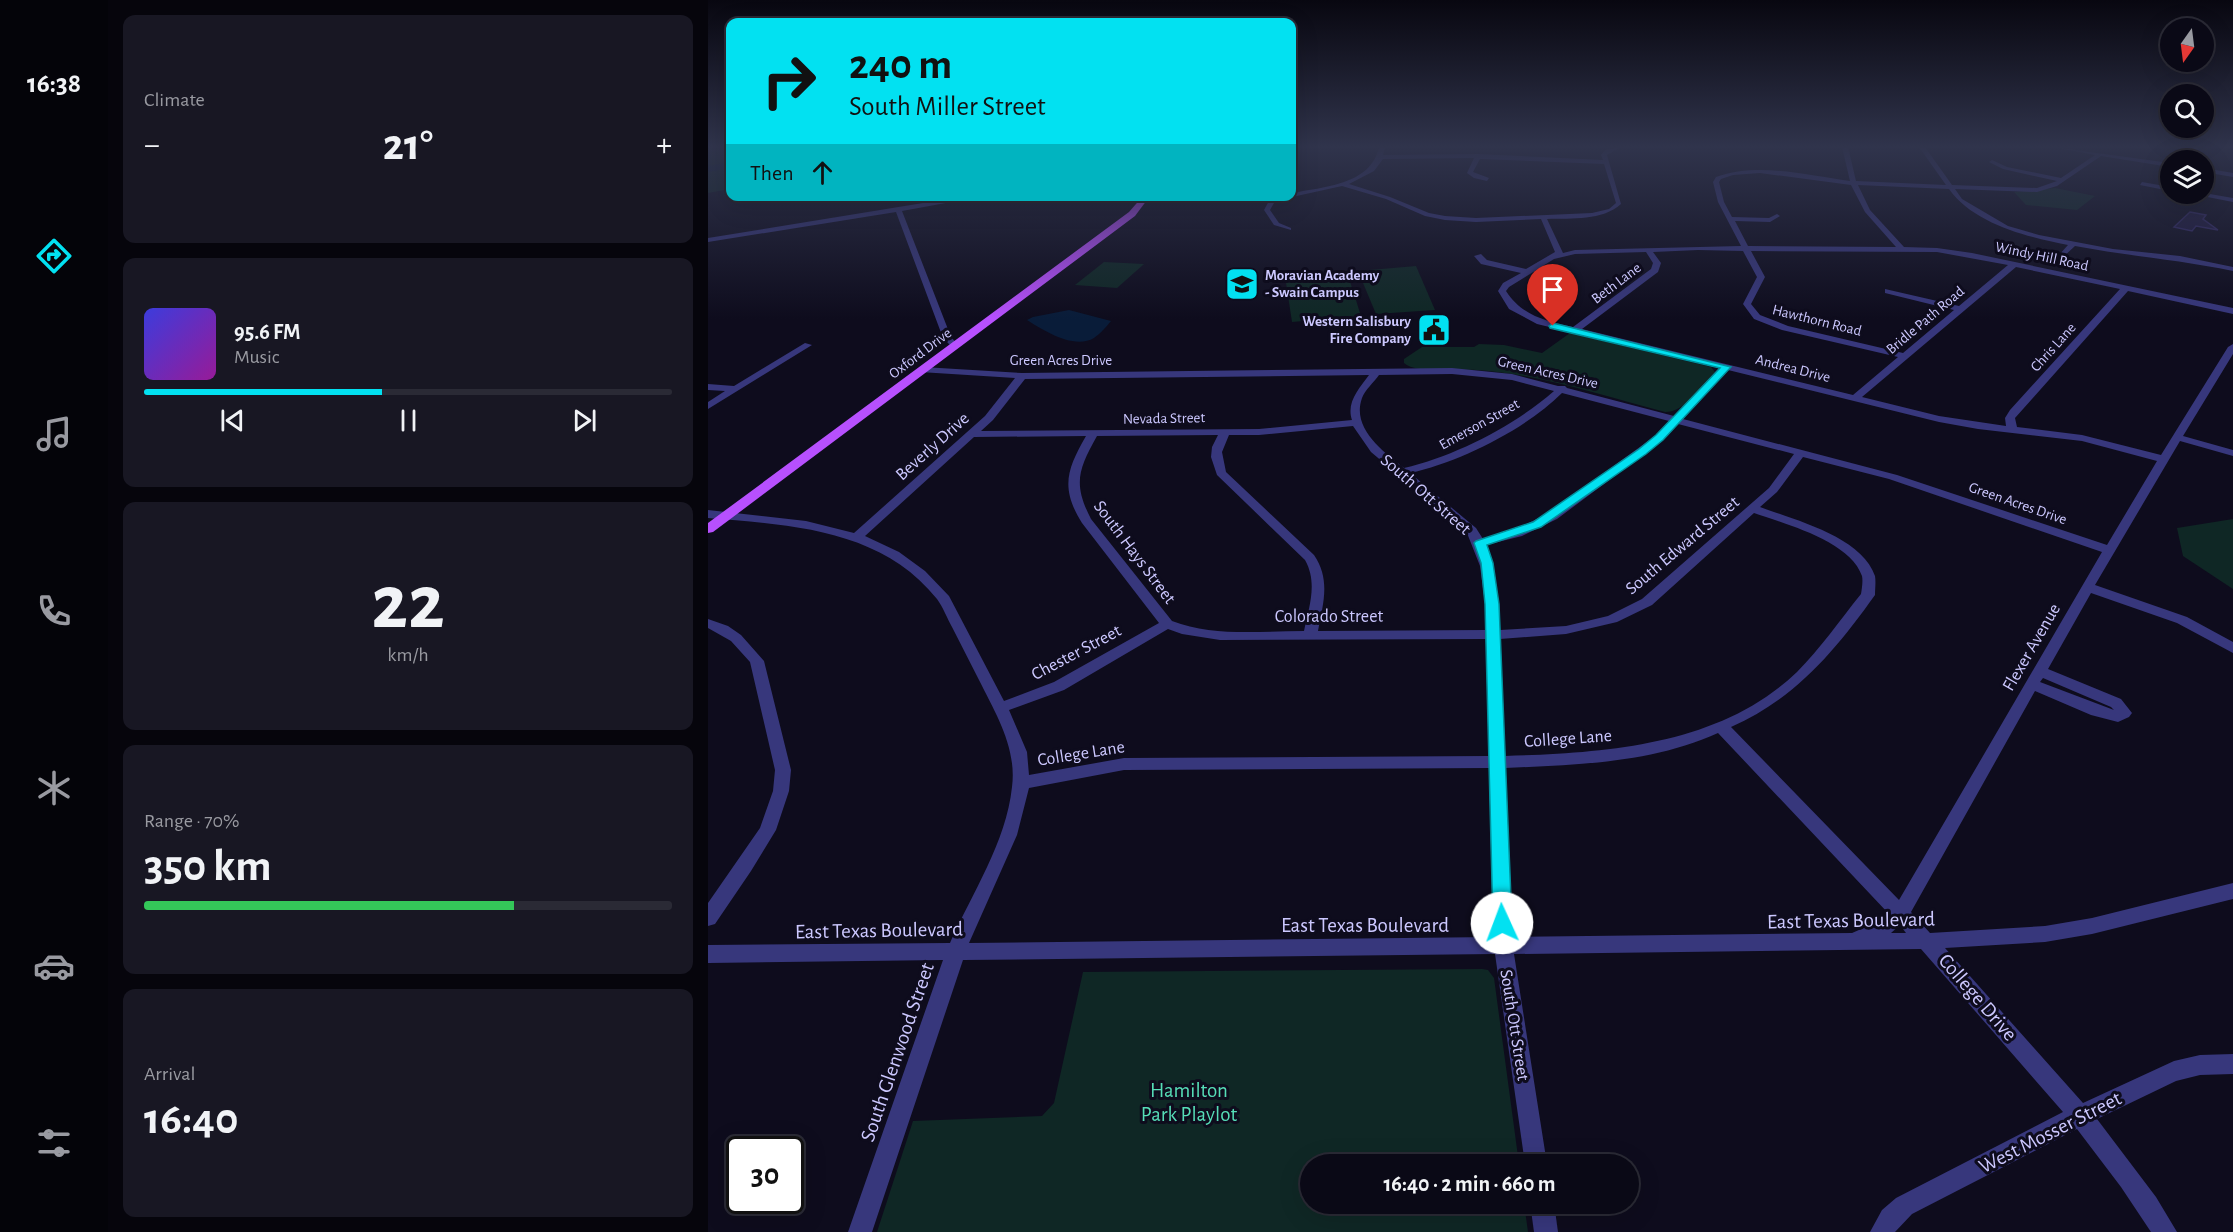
<!DOCTYPE html>
<meta charset="utf-8">
<style>
body{margin:0;font-family:"Alegreya Sans",sans-serif;background:#181723;color:#f1f3f6;height:100vh;display:flex;flex-direction:column;font-size:22px;white-space:nowrap}
*{box-sizing:border-box;margin:0}
p{font-size:20px;color:#999aa1}
.icon{flex:none;width:33px;height:33px;fill:none;stroke:currentColor;stroke-width:2;stroke-linecap:round;stroke-linejoin:round}
.map{position:relative;flex:1;overflow:hidden}
.drawer{display:flex;flex-direction:column;gap:15px;padding:15px;background:#06050c;width:600px}
.drawer>*{flex:none}
.guide{position:absolute;left:18px;top:18px;width:570px;height:183px;border-radius:12px;box-shadow:0 6px 24px #0002,0 0 0 2px #2a2a35;background:#02e1f1;color:#111;overflow:hidden}
.needle{width:39px;rotate:194deg}
.tools{position:absolute;left:1452px;top:18px;display:grid;gap:12px}
.tools a{display:grid;place-items:center;width:54px;height:54px;border-radius:50%;background:#0a0916;box-shadow:0 6px 24px #0002,0 0 0 2px #2a2a35;font-size:30px}
.speed{position:absolute;left:18px;top:1136px;display:flex;gap:12px;font-size:30px;font-weight:700;text-align:center}
.speed>*{display:grid;place-content:center;width:78px;height:78px;border-radius:50%;background:#0a0916;box-shadow:0 6px 24px #0002,0 0 0 2px #2a2a35;line-height:1}
.speed .limit{border:3px solid #111;border-radius:9px;background:#fff;color:#111}
.pin{position:absolute;display:grid;place-items:center;width:51px;height:51px;color:#fff;margin:-62px -26px;border-radius:50% 50% 50% 0;rotate:-45deg;box-shadow:0 0 6px #0007}
.pin .icon{rotate:45deg}
.me{position:absolute;width:66px;margin:-33px;rotate:358deg;stroke-linejoin:round;filter:drop-shadow(0 0 4px #0008)}
.turn{display:flex;align-items:center;gap:21px;height:126px;padding:0 24px;font-size:27px}
.turn .icon{width:78px;height:78px;stroke-width:2.5}
.turn b{display:block;font-size:42px;line-height:51px}
.then{display:flex;align-items:center;height:57px;padding:0 24px;background:#0003;gap:12px;font-size:22px}
.big{font-size:45px;font-weight:700;line-height:1.1}
.drawer .tile{flex:1;display:flex;flex-direction:column;justify-content:center;gap:9px;min-width:0;padding:0 21px;border-radius:12px;background:#181723}
.drawer .dial{align-items:center;gap:0}
.dial b{font-size:78px;line-height:1}
.song{display:flex;align-items:center;gap:18px}
.cover{width:72px;height:72px;border-radius:9px;background:linear-gradient(135deg,hsl(240 70% 55%),hsl(300 70% 35%))}
.played{height:6px;border-radius:3px;background:linear-gradient(90deg,#02e1f1 45%,#2a2a35 45%)}
.keys{display:flex;justify-content:space-around;direction:ltr}
.heat{display:flex;justify-content:space-between;align-items:center;font-size:33px;direction:ltr}
.charge{height:9px;border-radius:4px;background:linear-gradient(90deg,#34c759 70%,#2a2a35 0)}
.trip{position:absolute;left:592px;top:1154px;width:339px;height:60px;border-radius:30px;background:#0a0916;box-shadow:0 6px 24px #0002,0 0 0 2px #2a2a35;font-weight:700;line-height:60px;text-align:center}
main{display:flex;flex:1;min-height:0}
.tabs{display:flex;flex-direction:column;width:108px;justify-content:space-around;align-items:center;background:#040409;color:#999aa1}
.tabs .icon{width:42px;height:42px}
.tabs .active{color:#02e1f1}
.tabs b{font-size:27px;color:#f1f3f6}
.map>svg:first-child{display:block}
.green{fill:#0f2725}
.water{fill:#091c39}
.lines{fill:none;stroke-linecap:round;stroke-linejoin:round}
.river{fill:#091c39;fill-rule:evenodd}
.building{fill:#1e183e;stroke:#342a69;stroke-width:1.5}
.minor{fill:#37377c;fill-rule:evenodd}
.major{fill:#b750fe;fill-rule:evenodd}
.route{fill:#02e1f1;stroke:#01929d;stroke-width:1.5}
.labels{text-anchor:middle;stroke-width:6;stroke-linejoin:round;paint-order:stroke}
.far-street-label{font-size:15px;fill:#ccc8ff;stroke:#0e0c1d}
.far-poi-label{font-size:15px;font-weight:bold;fill:#ccc8ff;stroke:#0e0c1d;text-anchor:start}
.street-label{font-size:18px;fill:#ccc8ff;stroke:#0e0c1d}
.near-street-label{font-size:21px;fill:#ccc8ff;stroke:#0e0c1d}
.near-park-label{font-size:21px;fill:#56ddb7;stroke:#0e0c1d}
</style>
<main>
<nav class="tabs">
<b>16:38</b>
<svg class="icon active" aria-label="directions" viewBox="0 0 24 24"><path d="M12 3l9 9-9 9-9-9zM9 14v-3h6M13 9l2 2-2 2"/></svg>
<svg class="icon" aria-label="music" viewBox="0 0 24 24"><path d="M9 18V5l10-2v13"/><circle cx="6" cy="18" r="3"/><circle cx="16" cy="16" r="3"/></svg>
<svg class="icon" aria-label="phone" viewBox="0 0 24 24"><path d="M5 4h4l2 5-3 2q2 4 5 5l2-3 5 2v4C11 20 4 13 5 4z"/></svg>
<svg class="icon" aria-label="climate" viewBox="0 0 24 24"><path d="M12 3v18M4 7l16 10M4 17L20 7"/></svg>
<svg class="icon" aria-label="car" viewBox="0 0 24 24"><path d="M5 17H2v-5l4-1 3-4h7l3 4 3 1v5h-3M9 17h6M6 11h13"/><circle cx="7" cy="17" r="2"/><circle cx="17" cy="17" r="2"/></svg>
<svg class="icon" aria-label="filters" viewBox="0 0 24 24"><path d="M4 7h16M4 17h16"/><circle cx="9" cy="7" r="2"/><circle cx="15" cy="17" r="2"/></svg>
</nav>
<section class="drawer">
<div class="tile"><p>Climate</p>
<div class="heat"><a>−</a><b class="big">21°</b><a>+</a></div>
</div>
<div class="tile">
<div class="song"><i class="cover"></i><div><b>95.6 FM</b><p>Music</p></div></div>
<div class="played"></div>
<div class="keys"><svg class="icon" aria-label="previous" viewBox="0 0 24 24"><path d="M18 5L8 12l10 7zM5 5v14"/></svg><svg class="icon" aria-label="pause" viewBox="0 0 24 24"><path d="M8 5v14M16 5v14"/></svg><svg class="icon" aria-label="next" viewBox="0 0 24 24"><path d="M6 5l10 7-10 7zM19 5v14"/></svg></div>
</div>
<div class="tile dial"><b>22</b><p>km/h</p></div>
<div class="tile"><p>Range · 70%</p><b class="big">350 km</b><div class="charge"></div></div>
<div class="tile"><p>Arrival</p><b class="big">16:40</b></div>
</section>
<div class="map">
<svg width="1525" height="1232" viewBox="0 0 1525 1232">
<rect width="100%" height="100%" fill="#0e0c1d"/>
<g class="green">
<polygon points="0,147 22,147 22,189 0,193"/>
<polygon points="1347,188 1387,196 1369,210 1318,205 1306,192"/>
<polygon points="396,262 436,264 409,288 367,285"/>
<polygon points="708,266 727,310 668,314 650,271"/>
<polygon points="639,272 653,316 584,322 577,276"/>
<path d="M 862,333 L 1003,367 L 1007,372 C 993,387 978,412 957,412 C 895,396 832,374 768,370 C 752,369 707,374 696,363 L 696,359 L 714,347 L 766,347 L 771,344 L 796,345 L 834,353 Z"/>
<polygon points="1525,519 1525,589 1475,556 1469,528"/>
<polygon points="774,969 780,970 786,978 811,1164 603,1164 603,1203 816,1203 820,1232 169,1232 205,1121 334,1116 346,1103 375,972"/>
</g>
<path class="water" d="M 361,310 L 403,321 C 398,327 392,334 386,338 C 366,350 335,330 319,320 L 325,317 Z"/>
<g class="lines">
<polygon class="river" points="22,162 22,168 0,172 0,166"/>
</g>
<polygon class="building" points="1482,212 1498,215 1495,219 1510,230 1488,226 1484,231 1466,227"/>
<g class="lines">
<g class="minor">
<path d="M 671,147 L 677,147 L 675,155 L 770,154 L 895,160 L 893,155 L 897,150 L 913,147 L 899,155 L 913,204 C 894,221 864,218 839,219 L 855,253 L 867,250 L 1033,246 L 1010,202 L 1005,182 L 1008,177 C 1050,162 1098,175 1142,181 L 1134,147 L 1140,147 L 1148,181 L 1238,185 L 1211,147 L 1217,147 L 1244,185 L 1329,188 L 1349,181 L 1295,169 L 1281,162 L 1284,160 L 1299,167 L 1353,178 L 1387,155 L 1345,147 L 1462,163 L 1462,167 L 1393,156 L 1349,186 L 1329,192 L 1247,189 L 1254,199 L 1300,226 L 1331,235 L 1405,249 L 1472,256 L 1525,267 L 1525,271 C 1473,260 1420,256 1367,246 L 1354,258 L 1350,256 L 1360,245 C 1319,237 1266,224 1241,189 L 1150,185 L 1162,210 L 1196,247 L 1229,248 L 1264,253 L 1525,308 L 1525,314 L 1420,291 L 1307,418 L 1309,427 L 1374,435 L 1453,455 L 1520,347 L 1525,344 L 1525,354 L 1475,436 L 1525,450 L 1525,456 L 1472,441 L 1387,585 L 1479,617 L 1525,642 L 1525,653 L 1469,623 L 1383,593 L 1340,669 L 1413,699 L 1424,713 L 1421,717 L 1410,722 L 1383,715 L 1327,691 L 1203,912 L 1222,933 L 1337,926 L 1384,918 L 1525,883 L 1525,899 L 1384,934 L 1337,942 L 1237,948 L 1375,1103 L 1466,1061 L 1492,1055 L 1525,1054 L 1525,1074 L 1492,1075 L 1468,1081 L 1389,1119 L 1448,1197 L 1469,1232 L 1443,1232 L 1413,1187 L 1369,1129 L 1204,1214 L 1187,1232 L 1162,1232 L 1174,1210 L 1188,1198 L 1355,1112 L 1213,949 L 806,954 L 839,1164 L 817,1164 L 787,954 L 255,960 L 164,1232 L 140,1232 L 235,960 L 0,963 L 0,945 L 242,943 C 264,893 298,843 304,787 C 309,748 288,714 271,680 C 262,662 253,645 244,627 C 239,618 235,607 229,599 C 173,529 83,525 0,518 L 0,510 L 98,521 L 146,533 L 277,416 L 307,378 L 212,372 L 210,370 L 215,367 L 314,373 L 744,368 L 804,374 L 850,386 L 857,386 L 859,388 L 966,416 L 1011,368 L 829,324 L 801,309 L 790,291 L 795,283 L 813,273 L 773,264 L 766,256 L 773,254 L 779,260 L 818,269 L 847,252 L 833,219 L 768,222 L 737,220 L 717,216 L 678,199 L 634,186 L 584,197 L 582,196 L 584,193 C 615,187 663,185 671,147 ZM 766,158 L 759,173 L 766,178 L 779,181 L 781,178 L 765,172 L 772,159 L 896,164 L 908,203 L 901,209 L 884,213 L 768,218 L 737,216 L 721,213 L 682,197 L 641,184 L 666,171 L 675,159 ZM 1052,173 L 1143,185 L 1157,212 L 1188,247 L 1040,246 L 1027,221 L 1062,222 L 1072,216 L 1069,214 L 1061,218 L 1024,217 L 1016,202 L 1011,182 L 1013,179 L 1025,175 ZM 990,250 L 1035,251 L 1049,277 L 1035,304 L 1046,319 L 1074,330 L 1190,357 L 1145,395 L 874,329 L 950,272 L 953,263 L 945,252 ZM 1043,251 L 1229,252 L 1300,265 L 1251,306 L 1177,289 L 1177,293 L 1246,310 L 1195,353 L 1080,326 L 1052,315 L 1043,304 L 1057,277 ZM 938,252 L 945,263 L 943,269 L 865,327 C 838,321 814,316 798,291 L 801,287 L 846,259 L 867,254 ZM 1308,267 L 1412,289 L 1302,410 L 1297,418 L 1298,426 L 1231,416 L 1154,397 ZM 1020,370 L 1231,422 L 1270,429 L 1374,441 L 1449,461 L 1399,545 L 1189,475 L 975,419 ZM 744,374 L 804,380 L 846,391 C 806,426 747,456 696,468 C 676,452 643,429 654,398 C 657,390 666,382 671,375 ZM 661,375 C 651,389 638,402 644,420 L 551,429 L 273,431 L 285,420 L 317,379 ZM 854,393 L 961,421 L 947,436 L 841,513 L 806,530 L 775,539 L 768,528 L 702,473 C 752,462 818,429 854,393 ZM 970,424 L 1086,454 L 1061,488 L 934,599 L 900,616 L 858,626 L 792,630 L 787,576 L 778,545 L 814,536 L 849,519 L 955,440 ZM 645,426 L 663,452 L 759,533 L 772,566 L 777,604 L 778,630 L 610,631 C 615,604 623,580 606,555 L 518,472 L 514,452 L 521,435 L 551,435 ZM 510,435 L 504,447 L 503,457 L 509,475 L 597,560 C 610,583 601,607 596,631 C 552,631 505,637 464,621 L 383,519 C 365,484 370,470 389,436 ZM 378,436 C 359,469 352,488 374,523 L 451,623 L 346,682 L 296,701 L 241,596 L 217,571 L 191,552 L 157,536 L 266,437 ZM 1095,457 L 1181,479 L 1394,552 L 1191,900 L 1023,727 C 1087,699 1127,651 1167,595 C 1167,589 1168,582 1167,576 C 1154,537 1087,520 1052,507 L 1069,492 ZM 1046,513 C 1077,524 1142,541 1154,576 C 1155,581 1154,588 1153,594 C 1132,620 1112,649 1089,672 C 1012,746 897,753 797,756 L 792,639 L 858,634 L 909,622 L 944,605 ZM 460,629 L 474,634 L 512,640 L 778,639 L 781,756 L 416,758 L 321,775 L 319,752 L 301,710 L 356,690 ZM 1335,678 L 1403,707 L 1406,710 L 1332,682 ZM 1010,733 L 1180,913 L 1167,923 L 1144,933 L 804,937 L 797,768 C 868,765 944,763 1010,733 ZM 781,768 L 785,937 L 261,943 L 309,835 L 321,788 L 416,770 ZM 1192,925 L 1198,933 L 1183,933 Z"/>
<polygon points="1482,147 1488,147 1494,152 1487,160 1481,160 1488,152"/>
<polygon points="1496,168 1525,173 1525,177 1496,172"/>
<polygon points="1434,182 1462,187 1462,191 1432,185"/>
<polygon points="1496,193 1525,198 1525,202 1484,194"/>
<polygon points="258,196 276,196 194,211 243,337 251,346 246,349 235,338 188,212 0,242 0,238"/>
<polygon points="570,196 579,196 566,203 562,210 571,223 583,228 583,230 566,225 556,210 561,201"/>
<polygon points="97,343 104,345 0,409 0,402 17,391 0,390 0,384 26,386"/>
<polygon points="0,619 20,626 33,635 56,661 83,770 81,791 68,830 43,871 7,924 0,926 0,903 52,828 65,791 67,770 42,662 23,641 0,628"/>
<polygon points="822,1203 846,1203 850,1232 826,1232"/>
</g>
<polygon class="major" points="435,196 442,196 427,216 5,532 0,533 0,523 421,212"/>
</g>
<linearGradient id="sky" x2="0" y2="1"><stop stop-color="#080710"/><stop offset="0.46" stop-color="#30344c"/><stop offset="1" stop-color="#30344c" stop-opacity="0"/></linearGradient>
<rect width="1525" height="319" fill="url(#sky)"/>
<polygon class="route" points="845,323 1023,367 955,440 938,454 833,527 779,545 785,563 791,604 804,923 801,929 794,931 788,929 785,923 777,604 773,563 766,543 768,541 825,522 931,449 948,435 1012,368 842,328 841,326"/>
<defs>
<g id="school-square" transform="scale(1.725)"><rect x="-9" y="-9" width="18" height="18" rx="4" fill="#02e1f1" stroke="#0e0c1d"/><path d="M0-5L7-2L0 1L-7-2ZM-4 1L0 2.5L4 1V4Q0 6-4 4Z" fill="#111"/></g>
<g id="civic-square" transform="scale(1.725)"><rect x="-9" y="-9" width="18" height="18" rx="4" fill="#02e1f1" stroke="#0e0c1d"/><path d="M-.6-6.5H3V-4.5H.6V-3L4-1V1h2V6H-6V1h2V-1L-.6-3ZM-1.2 2.5V6h2.4V2.5Z" fill="#111"/></g>
</defs>
<g fill-rule="evenodd">
<use href="#school-square" x="534" y="284"/>
<use href="#civic-square" x="726" y="330"/>
</g>
<g class="labels">
<g class="far-street-label">
<text transform="translate(1334 256) rotate(12)" y="5">Windy Hill Road</text>
<text transform="translate(908 283) rotate(-37)" y="5">Beth Lane</text>
<text transform="translate(1109 320) rotate(14)" y="5">Hawthorn Road</text>
<text transform="translate(1217 320) rotate(-40)" y="5">Bridle Path Road</text>
<text transform="translate(1345 347) rotate(-48)" y="5">Chris Lane</text>
<text transform="translate(212 353) rotate(-37)" y="5">Oxford Drive</text>
<text x="353" y="365">Green Acres Drive</text>
<text transform="translate(1085 368) rotate(14)" y="5">Andrea Drive</text>
<text transform="translate(840 372) rotate(13)" y="5">Green Acres Drive</text>
<text transform="translate(456 418) rotate(-1)" y="5">Nevada Street</text>
<text transform="translate(771 424) rotate(-29)" y="5">Emerson Street</text>
<text transform="translate(1310 503) rotate(19)" y="5">Green Acres Drive</text>
</g>
<g class="far-poi-label">
<text x="557" y="280">Moravian Academy<tspan x="557" dy="17">- Swain Campus</tspan></text>
<text x="703" y="326" text-anchor="end">Western Salisbury<tspan x="703" dy="17">Fire Company</tspan></text>
</g>
<g class="street-label">
<text transform="translate(224 446) rotate(-42)" y="6">Beverly Drive</text>
<text transform="translate(718 494) rotate(41)" y="6">South Ott Street</text>
<text transform="translate(974 545) rotate(-40)" y="6">South Edward Street</text>
<text transform="translate(427 552) rotate(53)" y="6">South Hays Street</text>
<text x="621" y="622">Colorado Street</text>
<text transform="translate(1323 647) rotate(-60)" y="6">Flexer Avenue</text>
<text transform="translate(368 652) rotate(-28)" y="6">Chester Street</text>
<text transform="translate(860 738) rotate(-4)" y="6">College Lane</text>
<text transform="translate(373 753) rotate(-9)" y="6">College Lane</text>
<text transform="translate(807 1025) rotate(81)" y="6">South Ott Street</text>
</g>
<g class="near-street-label">
<text transform="translate(1143 920) rotate(-1)" y="7">East Texas Boulevard</text>
<text x="657" y="932">East Texas Boulevard</text>
<text transform="translate(171 930) rotate(-1)" y="7">East Texas Boulevard</text>
<text transform="translate(1270 997) rotate(49)" y="7">College Drive</text>
<text transform="translate(189 1052) rotate(-71)" y="7">South Glenwood Street</text>
<text transform="translate(1342 1132) rotate(-27)" y="7">West Mosser Street</text>
</g>
<g class="near-park-label">
<text x="481" y="1097">Hamilton<tspan x="481" dy="24">Park Playlot</tspan></text>
</g>
</g>
</svg>
<div class="tools">
<a><svg class="needle" viewBox="-14 -14 28 28"><path d="M0-13l5 13h-10z" fill="#e53935"/><path d="M0 13l5-13h-10z" fill="#999aa1"/></svg></a>
<a><svg class="icon" aria-label="search" viewBox="0 0 24 24"><circle cx="10" cy="10" r="6"/><path d="M15 15l6 6"/></svg></a>
<a><svg class="icon" aria-label="layers" viewBox="0 0 24 24"><path d="M12 4l9 5-9 5-9-5zM3 14l9 5 9-5"/></svg></a>
</div>
<div class="speed"><div class="limit">30</div></div>
<div class="pin" style="left:845px;top:326px;background:#d93025"><svg class="icon" aria-label="arrive" viewBox="0 0 24 24"><path d="M6 21V4h12l-3 4 3 4H6"/></svg></div>
<svg class="me" style="left:794px;top:923px" viewBox="-20 -20 40 40"><circle r="19" fill="#fff"/><path d="M0-13L10 11 0 6-10 11z" fill="#02e1f1"/></svg>
<div class="trip">16:40 · 2 min · 660 m</div>
<div class="guide">
<div class="turn"><svg class="icon" aria-label="right" viewBox="0 0 24 24"><path d="M7 20v-9h11M14 6l5 5-5 5"/></svg><div><b>240 m</b>South Miller Street</div></div>
<div class="then">Then<svg class="icon" aria-label="ahead" viewBox="0 0 24 24"><path d="M12 20V5M6 11l6-6 6 6"/></svg></div>
</div>
</div>
</main>
